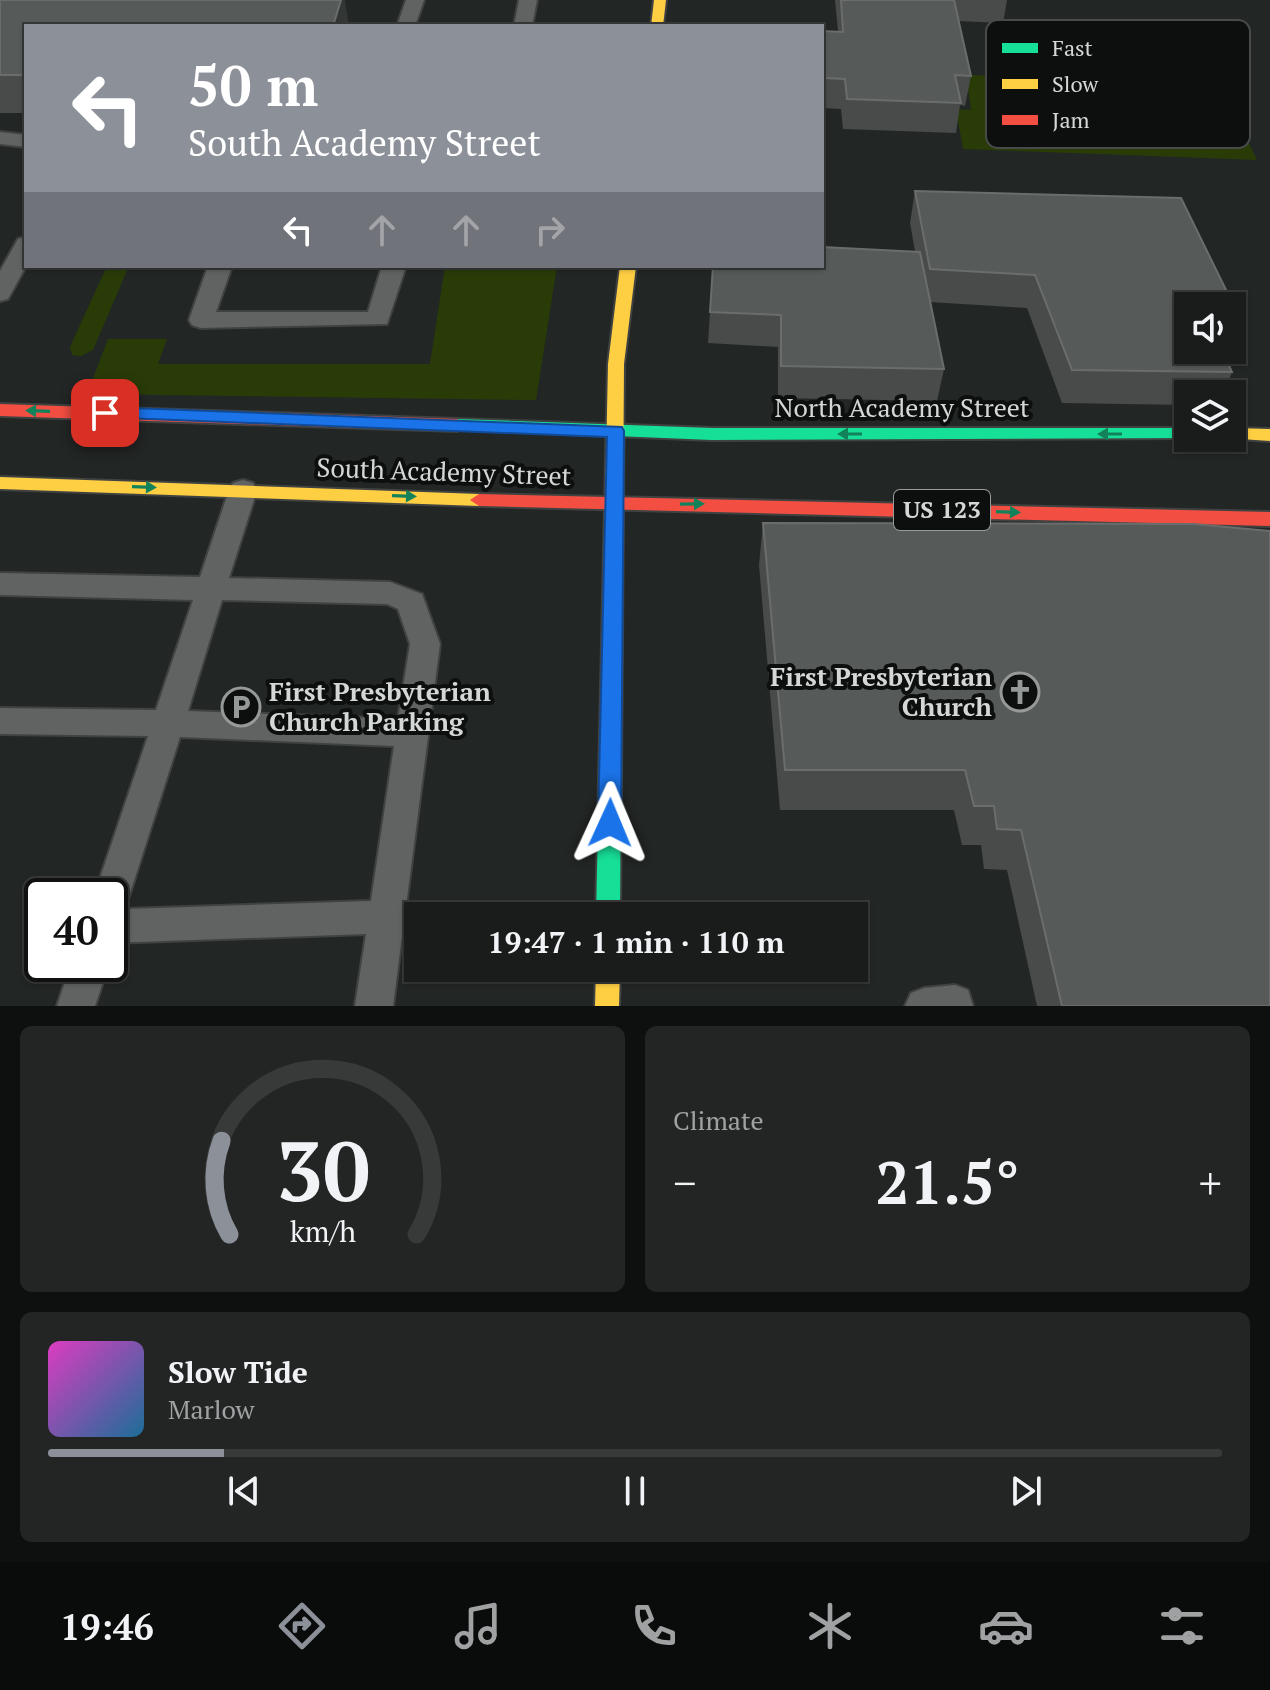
<!DOCTYPE html>
<meta charset="utf-8">
<style>
body{margin:0;font-family:"PT Serif",serif;background:#232524;color:#f1f3f6;height:100vh;display:flex;flex-direction:column;font-size:30px;white-space:nowrap}
*{box-sizing:border-box;margin:0}
p{font-size:26px;color:#9fa1a3}
.icon{flex:none;width:44px;height:44px;fill:none;stroke:currentColor;stroke-width:2;stroke-linecap:round;stroke-linejoin:round}
.map{position:relative;height:1006px;overflow:hidden}
.side{display:flex;flex-direction:column;gap:20px;padding:20px;background:#0e0f0f;flex:1}
.side>*{flex:none}
.hud{position:absolute;left:24px;top:24px;width:800px;height:244px;border-radius:0px;box-shadow:0 2px 6px #0004,0 0 0 2px #383a3a;background:#8c9099;color:#fff;overflow:hidden}
.buttons{position:absolute;left:1174px;top:292px;display:grid;gap:16px}
.buttons a{display:grid;place-items:center;width:72px;height:72px;border-radius:0px;background:#1a1c1b;box-shadow:0 2px 6px #0004,0 0 0 2px #383a3a;font-size:40px}
.speed{position:absolute;left:24px;top:878px;display:flex;gap:16px;font-size:40px;font-weight:700;text-align:center}
.speed>*{display:grid;place-content:center;width:104px;height:104px;border-radius:50%;background:#1a1c1b;box-shadow:0 2px 6px #0004,0 0 0 2px #383a3a;line-height:1}
.speed .limit{border:4px solid #111;border-radius:12px;background:#fff;color:#111}
.pin{position:absolute;display:grid;place-items:center;width:68px;height:68px;color:#fff;margin:-34px;border-radius:16px;box-shadow:0 4px 12px #0006}
.me{position:absolute;width:88px;margin:-44px;rotate:1deg;stroke-linejoin:round;filter:drop-shadow(0 0 6px #0008)}
.turn{display:flex;align-items:center;gap:28px;height:168px;padding:0 32px;font-size:36px}
.turn .icon{width:104px;height:104px;stroke-width:2.5}
.turn b{display:block;font-size:56px;line-height:68px}
.lanes{display:flex;align-items:center;height:76px;padding:0 32px;background:#0003;justify-content:center;gap:40px;direction:ltr}
.lanes .off{opacity:.35}
.big{font-size:60px;font-weight:800;line-height:1.1}
.side .widget{flex:1;display:flex;flex-direction:column;justify-content:center;gap:12px;min-width:0;padding:0 28px;border-radius:12px;background:#232524}
.side .dial{align-items:center;gap:0}
.dial svg{height:208px;overflow:visible;fill:none;stroke:#383a3a;stroke-width:7;stroke-linecap:round;text-anchor:middle}
.dial text{fill:#f1f3f6;stroke:none}
.song{display:flex;align-items:center;gap:24px}
.cover{width:96px;height:96px;border-radius:12px;background:linear-gradient(135deg,hsl(310 70% 55%),hsl(200 70% 35%))}
.played{height:8px;border-radius:4px;background:linear-gradient(90deg,#8c9099 15%,#383a3a 15%)}
.keys{display:flex;justify-content:space-around;direction:ltr}
.heat{display:flex;justify-content:space-between;align-items:center;font-size:44px;direction:ltr}
.side .tiles{flex:1;display:grid;gap:20px;grid-template-columns:1fr 1fr}
.widget:last-child{grid-column:span 2}
.trip{position:absolute;left:404px;top:902px;width:464px;height:80px;border-radius:0px;background:#1a1c1b;box-shadow:0 2px 6px #0004,0 0 0 2px #383a3a;font-weight:800;line-height:80px;text-align:center}
.menu{display:flex;height:128px;justify-content:space-around;align-items:center;background:#0a0b0b;color:#9fa1a3}
.menu .icon{width:56px;height:56px}
.menu .selected{color:#8c9099}
.menu b{font-size:36px;color:#f1f3f6}
.map>svg:first-child{display:block}
.green{fill:#293c08}
.lines{fill:none;stroke-linecap:round;stroke-linejoin:round}
.lane-casing{stroke:#404241;stroke-width:4}
.fast-casing{stroke:#404241;stroke-width:4}
.slow-casing{stroke:#404241;stroke-width:4}
.jam-casing{stroke:#404241;stroke-width:4}
.lane{fill:#606362;fill-rule:evenodd}
.fast{fill:#16e098;fill-rule:evenodd}
.slow{fill:#ffcf43;fill-rule:evenodd}
.jam{fill:#f24e42;fill-rule:evenodd}
.wall{fill:#484b4a}
.shaded-wall{fill:#323634}
.building{fill:#565a59;stroke:#6a6d6c;stroke-width:2}
.oneway{fill:#12825a}
.route{fill:#1a73e8;stroke:#114b97;stroke-width:2}
.labels{text-anchor:middle;stroke-width:8;stroke-linejoin:round;paint-order:stroke}
.shield{fill:#0c0f0e;stroke:#979b9a;stroke-width:2}
.shield-label{font-size:24px;font-weight:bold;fill:#d3d7d6}
.street-label{font-size:26px;fill:#d3d7d6;stroke:#0c0f0e}
.poi-label{font-size:26px;font-weight:bold;fill:#d3d7d6;stroke:#0c0f0e;text-anchor:end}
.key{fill:#0c0f0e;stroke:#484b4a;stroke-width:2}
.key-label{font-size:22px;fill:#d3d7d6}
</style>
<div class="map">
<svg width="1270" height="1006" viewBox="0 0 1270 1006">
<rect width="100%" height="100%" fill="#222624"/>
<g class="green">
<polygon points="966,75 1220,82 1257,160 963,149 956,109 971,110"/>
<polygon points="107,266 129,266 93,350 81,356 72,355 70,347"/>
<polygon points="445,266 557,266 536,400 87,394 108,339 167,339 158,364 430,364"/>
</g>
<g class="lines">
<g class="lane-casing">
<g id="lane">
<polygon points="406,0 424,0 415,26 397,26"/>
<polygon points="519,0 537,0 532,26 514,26"/>
<polygon points="0,132 26,135 26,147 0,144"/>
<polygon points="26,237 26,266 8,299 0,301 0,271 18,239"/>
<polygon points="208,266 232,266 216,312 368,312 382,266 406,266 387,324 201,328 192,325 189,320"/>
<path d="M 243,480 L 253,483 L 257,490 L 229,578 L 390,582 L 422,594 L 440,644 L 393,1006 L 355,1006 L 366,934 L 110,943 L 110,896 L 94,896 L 148,736 L 0,734 L 0,708 L 156,710 L 193,600 L 0,595 L 0,573 L 200,577 L 229,490 L 233,483 ZM 222,600 L 387,604 L 398,609 L 410,644 L 398,719 L 188,711 ZM 180,737 L 394,746 L 371,901 L 125,909 Z"/>
<polygon points="71,964 109,964 95,1006 57,1006"/>
<polygon points="955,985 968,990 973,1006 905,1006 911,993 924,988"/>
</g>
</g>
<g class="fast-casing">
<g id="fast">
<polygon points="457,419 712,428 1188,428 1188,438 1194,438 712,440 451,429 448,425"/>
<polygon points="614,500 623,506 620,916 596,916 605,506"/>
</g>
</g>
<g class="slow-casing">
<g id="slow">
<polygon points="654,0 666,0 663,26 651,26"/>
<polygon points="620,266 636,266 624,364 623,506 614,512 605,506 608,364"/>
<polygon points="1232,428 1270,429 1270,441 1226,438 1232,438"/>
<polygon points="0,477 479,494 488,500 479,506 0,489"/>
<polygon points="596,968 620,968 619,1006 595,1006"/>
</g>
</g>
<g class="jam-casing">
<g id="jam">
<polygon points="0,404 457,419 466,425 457,431 0,416"/>
<polygon points="479,494 1270,512 1270,526 479,506 470,500"/>
</g>
</g>
<use href="#lane" class="lane"/>
<use href="#fast" class="fast"/>
<use href="#slow" class="slow"/>
<use href="#jam" class="jam"/>
</g>
<g class="wall">
<polygon points="0,0 26,26 26,113 0,113"/>
<polygon points="835,0 1007,0 1003,23 959,21 971,76 965,106 960,105 956,133 843,129 841,109 822,108 822,31 838,31"/>
<polygon points="915,191 1229,296 1226,306 1188,306 1232,372 1224,394 1188,394 1188,405 1062,403 1027,308 930,302 944,369 937,401 778,398 778,347 708,343 710,312 915,251 910,223"/>
<polygon points="763,523 1270,1006 1037,1006 1007,870 984,869 981,845 962,845 954,810 780,810 759,565"/>
</g>
<polygon class="shaded-wall" points="341,0 345,0 349,26 333,26"/>
<g class="building">
<polygon points="0,0 341,0 333,26 26,26 26,75 0,75"/>
<polygon points="841,0 954,0 971,76 955,75 961,103 847,99 845,79 825,78 822,38 822,31 843,32"/>
<polygon points="915,191 1181,198 1229,296 1196,296 1201,306 1188,306 1188,350 1222,350 1232,372 1072,370 1035,275 930,269"/>
<polygon points="822,247 920,252 944,369 781,366 781,315 710,312 713,266 822,266"/>
<polygon points="763,523 1194,524 1270,531 1270,1006 1062,1006 1021,830 997,829 994,806 974,806 965,770 785,770"/>
</g>
<defs><path id="oneway-solid" d="M-6-.8H1V-3.2L6.5 0L1 3.2V.8H-6Z" transform="scale(2)"/></defs>
<g class="oneway">
<use href="#oneway-solid" transform="translate(38 411) rotate(-178)"/>
<use href="#oneway-solid" transform="translate(850 434) rotate(-180)"/>
<use href="#oneway-solid" transform="translate(1110 434) rotate(-180)"/>
<use href="#oneway-solid" transform="translate(144 487) rotate(2)"/>
<use href="#oneway-solid" transform="translate(404 496) rotate(2)"/>
<use href="#oneway-solid" transform="translate(692 504) rotate(-1)"/>
<use href="#oneway-solid" transform="translate(1008 512) rotate(2)"/>
</g>
<polygon class="route" points="105,407 622,427 624,431 621,823 617,830 610,833 602,830 598,823 607,437 99,417 97,413"/>
<defs>
<g id="church-ring" transform="scale(2)"><circle r="9.5" fill="#0c0f0e" stroke="#959998" stroke-width="1.5"/><path d="M-1.2-6h2.4v3.5h3.3v2.4h-3.3V6h-2.4V-.1h-3.3v-2.4h3.3Z" fill="#959998"/></g>
<g id="parking-ring" transform="scale(2)"><circle r="9.5" fill="#0c0f0e" stroke="#959998" stroke-width="1.5"/><path d="M-3.5-5.5H1a3.5 3.5 0 0 1 0 7H-1V5.5H-3.5ZM-1-3.4V-.6H.8a1.4 1.4 0 0 0 0-2.8Z" fill="#959998"/></g>
</defs>
<g fill-rule="evenodd">
<use href="#church-ring" x="1020" y="692"/>
<use href="#parking-ring" x="241" y="707"/>
</g>
<g class="labels">
<rect class="shield" x="894" y="490" width="96" height="40" rx="6"/>
<g class="shield-label">
<text x="942" y="518">US 123</text>
</g>
<g class="street-label">
<text x="902" y="417">North Academy Street</text>
<text transform="translate(444 472) rotate(2)" y="9">South Academy Street</text>
</g>
<g class="poi-label">
<text x="992" y="686">First Presbyterian<tspan x="992" dy="30">Church</tspan></text>
<text x="269" y="701" text-anchor="start">First Presbyterian<tspan x="269" dy="30">Church Parking</tspan></text>
</g>
</g>
<rect x="986" y="20" width="264" height="128" rx="12" class="key"/>
<rect x="1002" y="43" width="36" height="10" fill="#16e098"/>
<rect x="1002" y="79" width="36" height="10" fill="#ffcf43"/>
<rect x="1002" y="115" width="36" height="10" fill="#f24e42"/>
<g class="key-label">
<text x="1052" y="56">Fast</text>
<text x="1052" y="92">Slow</text>
<text x="1052" y="128">Jam</text>
</g>
</svg>
<div class="buttons">
<a><svg class="icon" aria-label="sound" viewBox="0 0 24 24"><path d="M4 9h4l5-4v14l-5-4H4zM17 9q2 3 0 6"/></svg></a>
<a><svg class="icon" aria-label="layers" viewBox="0 0 24 24"><path d="M12 4l9 5-9 5-9-5zM3 14l9 5 9-5"/></svg></a>
</div>
<div class="speed"><div class="limit">40</div></div>
<div class="pin" style="left:105px;top:413px;background:#d93025"><svg class="icon" aria-label="arrive" viewBox="0 0 24 24"><path d="M6 21V4h12l-3 4 3 4H6"/></svg></div>
<svg class="me" style="left:610px;top:823px" viewBox="-20 -20 40 40"><path d="M0-17L14 15 0 8-14 15z" fill="#1a73e8" stroke="#fff" stroke-width="4"/></svg>
<div class="trip">19:47 · 1 min · 110 m</div>
<div class="hud">
<div class="turn"><svg class="icon" aria-label="left" viewBox="0 0 24 24"><path d="M17 20v-9H6M10 6l-5 5 5 5"/></svg><div><b>50 m</b>South Academy Street</div></div>
<div class="lanes"><svg class="icon" aria-label="left" viewBox="0 0 24 24"><path d="M17 20v-9H6M10 6l-5 5 5 5"/></svg><svg class="icon off" aria-label="ahead" viewBox="0 0 24 24"><path d="M12 20V5M6 11l6-6 6 6"/></svg><svg class="icon off" aria-label="ahead" viewBox="0 0 24 24"><path d="M12 20V5M6 11l6-6 6 6"/></svg><svg class="icon off" aria-label="right" viewBox="0 0 24 24"><path d="M7 20v-9h11M14 6l5 5-5 5"/></svg></div>
</div>
</div>
<section class="side">
<div class="tiles">
<div class="widget dial"><svg viewBox="0 0 100 80">
<path d="M14 69A42 42 0 1 1 86 69"/>
<path d="M14 69A42 42 0 0 1 11 33" stroke="#8c9099"/>
<text x="50" y="56" font-size="32" font-weight="700">30</text>
<text x="50" y="72" font-size="11">km/h</text>
</svg></div>
<div class="widget"><p>Climate</p>
<div class="heat"><a>−</a><b class="big">21.5°</b><a>+</a></div>
</div>
<div class="widget">
<div class="song"><i class="cover"></i><div><b>Slow Tide</b><p>Marlow</p></div></div>
<div class="played"></div>
<div class="keys"><svg class="icon" aria-label="previous" viewBox="0 0 24 24"><path d="M18 5L8 12l10 7zM5 5v14"/></svg><svg class="icon" aria-label="pause" viewBox="0 0 24 24"><path d="M8 5v14M16 5v14"/></svg><svg class="icon" aria-label="next" viewBox="0 0 24 24"><path d="M6 5l10 7-10 7zM19 5v14"/></svg></div>
</div>
</div>
</section>
<nav class="menu">
<b>19:46</b>
<svg class="icon selected" aria-label="directions" viewBox="0 0 24 24"><path d="M12 3l9 9-9 9-9-9zM9 14v-3h6M13 9l2 2-2 2"/></svg>
<svg class="icon" aria-label="music" viewBox="0 0 24 24"><path d="M9 18V5l10-2v13"/><circle cx="6" cy="18" r="3"/><circle cx="16" cy="16" r="3"/></svg>
<svg class="icon" aria-label="phone" viewBox="0 0 24 24"><path d="M5 4h4l2 5-3 2q2 4 5 5l2-3 5 2v4C11 20 4 13 5 4z"/></svg>
<svg class="icon" aria-label="climate" viewBox="0 0 24 24"><path d="M12 3v18M4 7l16 10M4 17L20 7"/></svg>
<svg class="icon" aria-label="car" viewBox="0 0 24 24"><path d="M5 17H2v-5l4-1 3-4h7l3 4 3 1v5h-3M9 17h6M6 11h13"/><circle cx="7" cy="17" r="2"/><circle cx="17" cy="17" r="2"/></svg>
<svg class="icon" aria-label="filters" viewBox="0 0 24 24"><path d="M4 7h16M4 17h16"/><circle cx="9" cy="7" r="2"/><circle cx="15" cy="17" r="2"/></svg>
</nav>
